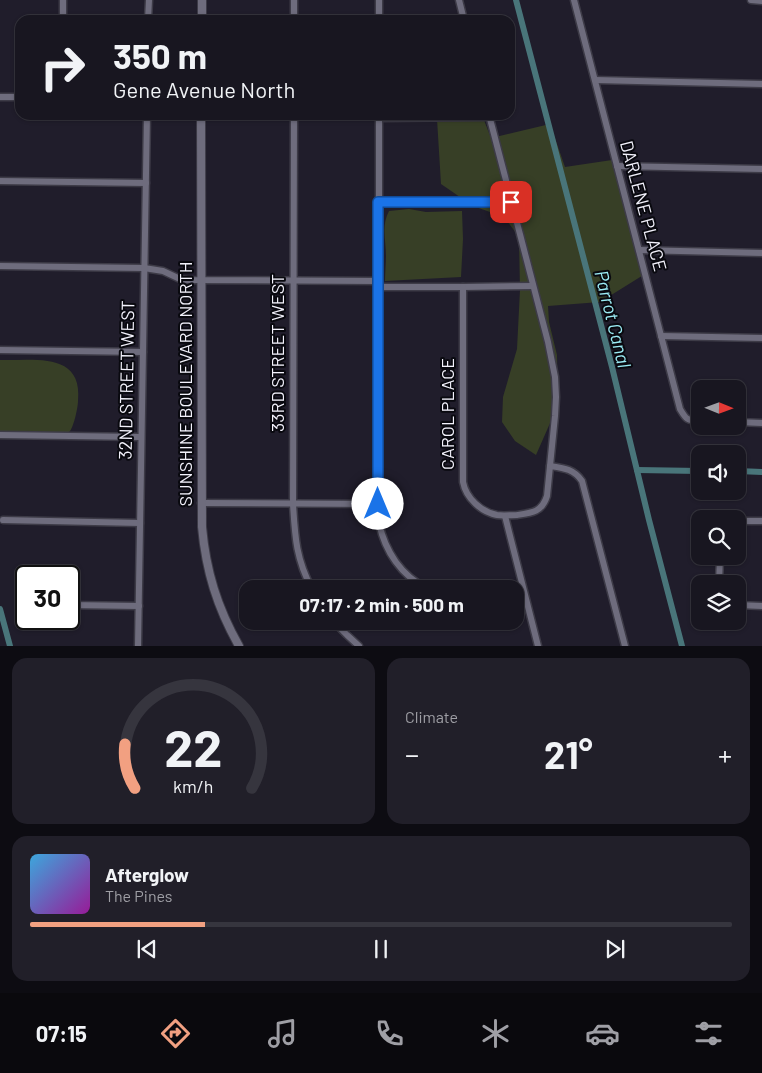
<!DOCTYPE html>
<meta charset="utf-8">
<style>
body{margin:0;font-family:Barlow,sans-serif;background:#211f29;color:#f1f3f6;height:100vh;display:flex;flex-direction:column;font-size:19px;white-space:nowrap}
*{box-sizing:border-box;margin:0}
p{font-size:16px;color:#9f9fa5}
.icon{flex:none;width:28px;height:28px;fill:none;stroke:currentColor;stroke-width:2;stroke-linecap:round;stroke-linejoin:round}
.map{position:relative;height:646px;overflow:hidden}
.sheet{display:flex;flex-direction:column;gap:12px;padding:12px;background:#0d0c12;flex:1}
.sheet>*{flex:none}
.hud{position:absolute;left:15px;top:15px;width:500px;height:105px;border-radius:15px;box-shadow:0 1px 4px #0004,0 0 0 1px #36353e;background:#181620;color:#f1f3f6;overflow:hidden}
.needle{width:32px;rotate:91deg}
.fabs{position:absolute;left:691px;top:380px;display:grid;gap:10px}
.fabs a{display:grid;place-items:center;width:55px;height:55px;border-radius:10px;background:#181620;box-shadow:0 1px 4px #0004,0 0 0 1px #36353e;font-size:25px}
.speed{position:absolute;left:15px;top:565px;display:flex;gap:10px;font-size:25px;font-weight:700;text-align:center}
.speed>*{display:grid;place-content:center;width:65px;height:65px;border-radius:50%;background:#181620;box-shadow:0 1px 4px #0004,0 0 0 1px #36353e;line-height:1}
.speed .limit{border:2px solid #111;border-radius:8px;background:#fff;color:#111}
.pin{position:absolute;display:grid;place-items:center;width:42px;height:42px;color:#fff;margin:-21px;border-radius:10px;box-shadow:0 2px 8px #0006}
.me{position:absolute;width:55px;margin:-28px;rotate:0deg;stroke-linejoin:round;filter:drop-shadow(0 0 4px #0008)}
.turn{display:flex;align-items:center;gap:18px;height:105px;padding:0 15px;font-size:22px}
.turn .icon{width:65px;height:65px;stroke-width:2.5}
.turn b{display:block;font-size:35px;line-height:42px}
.big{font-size:38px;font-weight:700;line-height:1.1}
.sheet .tile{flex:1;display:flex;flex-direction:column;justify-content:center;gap:8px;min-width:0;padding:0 18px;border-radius:15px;background:#211f29}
.sheet .dial{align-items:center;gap:0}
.dial svg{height:130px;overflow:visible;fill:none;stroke:#36353e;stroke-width:7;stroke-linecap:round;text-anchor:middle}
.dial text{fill:#f1f3f6;stroke:none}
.song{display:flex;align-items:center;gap:15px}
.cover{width:60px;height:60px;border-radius:8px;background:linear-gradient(135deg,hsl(200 70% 55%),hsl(300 70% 35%))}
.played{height:5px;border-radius:2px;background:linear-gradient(90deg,#f2a081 25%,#36353e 25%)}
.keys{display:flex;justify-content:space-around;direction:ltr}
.heat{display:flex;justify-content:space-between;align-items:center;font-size:28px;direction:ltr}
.sheet .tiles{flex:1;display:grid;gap:12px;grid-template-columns:1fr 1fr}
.tile:last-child{grid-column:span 2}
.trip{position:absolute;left:239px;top:580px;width:285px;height:50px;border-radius:15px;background:#181620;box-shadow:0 1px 4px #0004,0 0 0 1px #36353e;font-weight:700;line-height:50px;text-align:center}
.menu{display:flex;height:80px;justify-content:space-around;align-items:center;background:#0a090d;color:#9f9fa5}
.menu .icon{width:35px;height:35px}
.menu .active{color:#f2a081}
.menu b{font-size:22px;color:#f1f3f6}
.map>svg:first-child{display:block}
.green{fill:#373f26}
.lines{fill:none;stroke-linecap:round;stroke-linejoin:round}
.canal{stroke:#49757a;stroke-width:6}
.minor-casing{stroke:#3d3b47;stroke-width:9}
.tertiary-casing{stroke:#3d3b47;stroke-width:10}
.minor{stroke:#6e6c7d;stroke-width:6}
.tertiary{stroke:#6e6c7d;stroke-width:8}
.route-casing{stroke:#114b97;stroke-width:12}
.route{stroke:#1a73e8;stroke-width:9}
.labels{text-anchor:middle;stroke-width:4;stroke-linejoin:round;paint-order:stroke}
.street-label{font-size:18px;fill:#f3f2fc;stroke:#09090f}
.water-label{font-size:19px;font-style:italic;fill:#9bebf4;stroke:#09090f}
</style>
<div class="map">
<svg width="762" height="646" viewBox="0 0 762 646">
<rect width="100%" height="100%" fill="#201d2b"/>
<g class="green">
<polygon points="482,115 491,138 550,124 565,167 612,160 645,274 600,302 548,306 549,322 557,355 558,405 536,455 515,441 502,422 503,397 517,349 520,290 519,237 504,217 473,206 441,184 437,119"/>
<path d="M 409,209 L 426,212 L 462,211 L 463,239 L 461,277 L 385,281 C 385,272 386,264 386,256 C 386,240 381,226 389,211 Z"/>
<path d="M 0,360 C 33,361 83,351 78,401 C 78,407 74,426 70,431 C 68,433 66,434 64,436 L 0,438 Z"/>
</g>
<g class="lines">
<g class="canal">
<polyline points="516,0 612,367 649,520 682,646"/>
<polyline points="637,470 700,471"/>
<polyline points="738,471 762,472"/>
<polyline points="0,609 10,646"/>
</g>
<g class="minor-casing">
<g id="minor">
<polyline points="459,0 464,20"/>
<path d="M 574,0 L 680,409 C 686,419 687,421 700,421"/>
<polyline points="751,0 762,1"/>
<polyline points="63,20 63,0"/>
<polyline points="148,20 149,0"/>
<polyline points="294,20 294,0"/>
<polyline points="379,20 379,0"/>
<polyline points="595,80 762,84"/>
<polyline points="0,97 20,97"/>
<path d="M 294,115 L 293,504 C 295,537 296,559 312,589"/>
<path d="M 379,115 L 379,523 C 385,551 401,576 428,589"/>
<polyline points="379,118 489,117"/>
<polyline points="617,166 762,169"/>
<polyline points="0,181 146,183"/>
<polyline points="379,202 511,202"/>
<polyline points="639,250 762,253"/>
<polyline points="0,266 144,268 163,271 180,279 187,280 378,281"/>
<polyline points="378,287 463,287 533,286"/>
<path d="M 463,287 L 463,482 C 466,498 481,512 497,515 C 504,516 511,515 517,515 C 532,513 542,512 547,496 L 555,416 L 556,397 L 555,377 L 548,342 L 489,115"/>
<polyline points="661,336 762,338"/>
<polyline points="0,350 143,352"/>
<polyline points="738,422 762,423"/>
<polyline points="0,435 141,437"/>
<path d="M 550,466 C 564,468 574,469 582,481 L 625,646"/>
<polyline points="201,503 378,504"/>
<polyline points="505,516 538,646"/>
<polyline points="3,520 140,523"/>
<polyline points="738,521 762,521"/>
<polyline points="719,584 720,556"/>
<polyline points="515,597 525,597"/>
<polyline points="69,605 139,606"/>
<polyline points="738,605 762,606"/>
<polyline points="333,621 347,635 359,646"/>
<polyline points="138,646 147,115"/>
</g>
</g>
<g class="tertiary-casing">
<g id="tertiary">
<polyline points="202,20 202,0"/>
<path d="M 201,115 L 202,527 C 206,571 217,607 239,646"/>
</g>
</g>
<use href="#minor" class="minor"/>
<use href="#tertiary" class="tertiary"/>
</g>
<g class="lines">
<g class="route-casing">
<polyline id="route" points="378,504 378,202 511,202"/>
</g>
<use href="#route" class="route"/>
</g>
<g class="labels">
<g class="street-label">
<text transform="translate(643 206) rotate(75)" y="6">DARLENE PLACE</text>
<text transform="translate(278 353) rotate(-90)" y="6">33RD STREET WEST</text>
<text transform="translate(127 380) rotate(-89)" y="6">32ND STREET WEST</text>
<text transform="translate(186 384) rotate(-90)" y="6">SUNSHINE BOULEVARD NORTH</text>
<text transform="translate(448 414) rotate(-90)" y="6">CAROL PLACE</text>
</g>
<g class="water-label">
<text transform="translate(613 319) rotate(76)" y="7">Parrot Canal</text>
</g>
</g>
</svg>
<div class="fabs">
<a><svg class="needle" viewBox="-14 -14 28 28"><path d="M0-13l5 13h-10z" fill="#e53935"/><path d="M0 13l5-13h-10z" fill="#9f9fa5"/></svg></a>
<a><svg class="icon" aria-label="sound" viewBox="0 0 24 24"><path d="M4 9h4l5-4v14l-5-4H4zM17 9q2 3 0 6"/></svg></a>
<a><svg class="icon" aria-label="search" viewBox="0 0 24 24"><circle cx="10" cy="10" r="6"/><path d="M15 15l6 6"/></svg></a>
<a><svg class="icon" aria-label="layers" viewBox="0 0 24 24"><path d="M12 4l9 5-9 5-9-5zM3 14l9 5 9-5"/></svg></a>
</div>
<div class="speed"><div class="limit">30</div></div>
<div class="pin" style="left:511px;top:202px;background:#d93025"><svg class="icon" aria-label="arrive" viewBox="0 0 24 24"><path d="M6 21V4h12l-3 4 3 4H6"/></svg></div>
<svg class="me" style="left:378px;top:504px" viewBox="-20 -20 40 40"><circle r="19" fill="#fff"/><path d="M0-13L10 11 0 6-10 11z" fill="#1a73e8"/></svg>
<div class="trip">07:17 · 2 min · 500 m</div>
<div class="hud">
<div class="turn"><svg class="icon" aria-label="right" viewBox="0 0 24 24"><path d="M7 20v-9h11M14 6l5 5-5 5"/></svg><div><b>350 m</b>Gene Avenue North</div></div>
</div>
</div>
<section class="sheet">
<div class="tiles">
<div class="tile dial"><svg viewBox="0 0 100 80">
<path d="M14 69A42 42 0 1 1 86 69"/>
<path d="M14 69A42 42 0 0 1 8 42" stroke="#f2a081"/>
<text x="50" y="56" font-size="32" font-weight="700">22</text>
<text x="50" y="72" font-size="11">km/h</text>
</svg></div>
<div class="tile"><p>Climate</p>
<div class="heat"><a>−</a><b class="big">21°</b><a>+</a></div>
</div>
<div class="tile">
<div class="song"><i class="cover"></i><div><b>Afterglow</b><p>The Pines</p></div></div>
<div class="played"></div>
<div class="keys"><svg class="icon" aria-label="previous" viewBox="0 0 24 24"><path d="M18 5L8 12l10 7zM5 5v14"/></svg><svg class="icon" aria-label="pause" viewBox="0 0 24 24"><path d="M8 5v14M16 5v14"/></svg><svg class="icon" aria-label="next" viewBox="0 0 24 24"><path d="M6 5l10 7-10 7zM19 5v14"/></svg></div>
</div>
</div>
</section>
<nav class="menu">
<b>07:15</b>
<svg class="icon active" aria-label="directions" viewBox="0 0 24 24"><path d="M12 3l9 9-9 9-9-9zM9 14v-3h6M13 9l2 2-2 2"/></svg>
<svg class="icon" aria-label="music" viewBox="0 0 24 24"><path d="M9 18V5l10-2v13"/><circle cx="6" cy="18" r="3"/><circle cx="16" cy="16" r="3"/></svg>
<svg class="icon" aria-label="phone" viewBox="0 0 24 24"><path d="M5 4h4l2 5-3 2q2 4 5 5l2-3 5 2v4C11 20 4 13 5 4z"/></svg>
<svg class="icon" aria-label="climate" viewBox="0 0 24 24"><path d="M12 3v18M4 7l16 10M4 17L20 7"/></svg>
<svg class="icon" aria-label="car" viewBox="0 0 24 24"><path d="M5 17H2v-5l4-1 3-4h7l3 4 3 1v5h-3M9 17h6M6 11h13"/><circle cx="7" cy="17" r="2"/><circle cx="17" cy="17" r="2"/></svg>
<svg class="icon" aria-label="filters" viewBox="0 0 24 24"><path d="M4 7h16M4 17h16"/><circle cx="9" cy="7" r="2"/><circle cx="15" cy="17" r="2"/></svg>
</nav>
